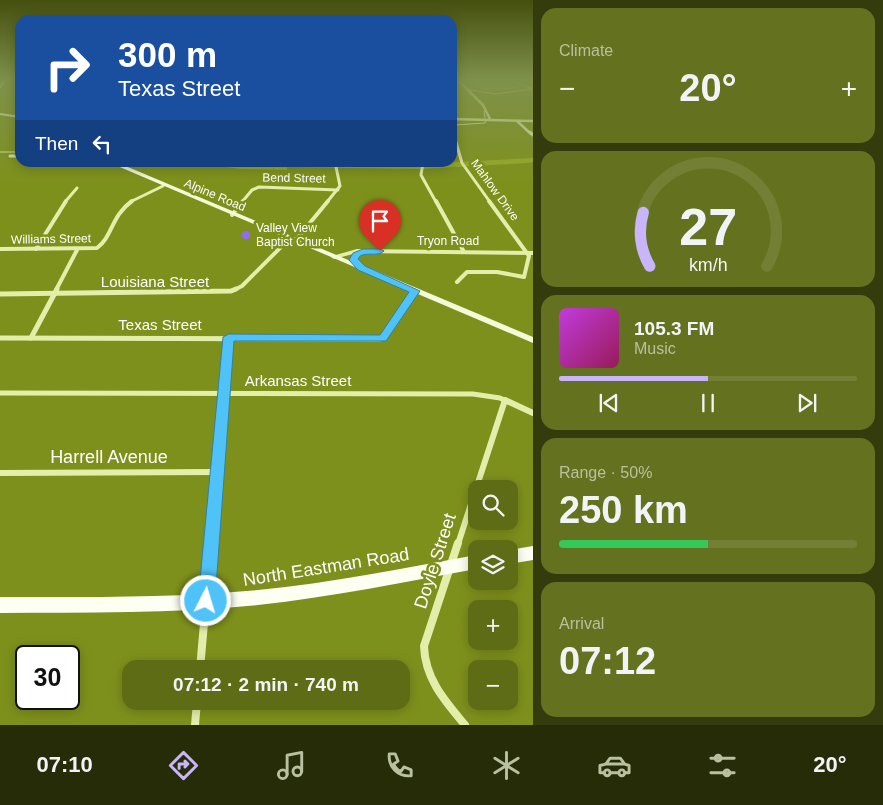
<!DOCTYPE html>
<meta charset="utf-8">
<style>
body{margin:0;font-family:Helvetica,sans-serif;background:#64711e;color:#f1f3f6;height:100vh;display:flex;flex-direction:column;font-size:19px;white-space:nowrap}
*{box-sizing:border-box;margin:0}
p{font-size:16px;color:#b9c0a0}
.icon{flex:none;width:28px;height:28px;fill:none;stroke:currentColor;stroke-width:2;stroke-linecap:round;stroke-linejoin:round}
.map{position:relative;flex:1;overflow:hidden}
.details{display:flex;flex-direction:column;gap:8px;padding:8px;background:#343b0c;width:350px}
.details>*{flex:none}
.banner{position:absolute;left:15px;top:15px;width:442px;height:152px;border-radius:15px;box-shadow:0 2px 12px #0003;background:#1a4fa0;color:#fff;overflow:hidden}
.controls{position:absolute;left:468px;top:480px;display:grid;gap:10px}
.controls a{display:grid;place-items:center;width:50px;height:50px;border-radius:10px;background:#5e6c15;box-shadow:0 2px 12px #0003;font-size:25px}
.speed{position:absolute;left:15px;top:645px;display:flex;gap:10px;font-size:25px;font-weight:700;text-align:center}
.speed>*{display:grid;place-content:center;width:65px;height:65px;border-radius:50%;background:#5e6c15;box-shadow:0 2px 12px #0003;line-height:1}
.speed .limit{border:2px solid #111;border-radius:8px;background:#fff;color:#111}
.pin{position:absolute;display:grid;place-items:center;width:42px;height:42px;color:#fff;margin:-51px -21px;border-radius:50% 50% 50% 0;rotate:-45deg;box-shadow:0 0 5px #0007}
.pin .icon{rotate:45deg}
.me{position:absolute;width:55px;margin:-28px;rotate:5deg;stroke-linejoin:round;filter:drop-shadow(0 0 4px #0008)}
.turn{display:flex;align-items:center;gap:18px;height:105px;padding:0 20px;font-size:22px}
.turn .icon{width:65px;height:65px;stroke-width:2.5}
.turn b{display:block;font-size:35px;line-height:42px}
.then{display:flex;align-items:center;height:48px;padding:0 20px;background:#0003;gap:10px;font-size:19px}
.big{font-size:38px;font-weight:700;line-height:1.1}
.details .widget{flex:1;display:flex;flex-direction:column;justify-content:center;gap:8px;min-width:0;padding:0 18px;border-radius:15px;background:#64711e}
.details .dial{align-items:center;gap:0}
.dial svg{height:130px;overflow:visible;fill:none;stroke:#737f34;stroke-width:7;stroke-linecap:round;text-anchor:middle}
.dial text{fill:#f1f3f6;stroke:none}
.song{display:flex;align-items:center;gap:15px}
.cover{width:60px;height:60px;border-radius:8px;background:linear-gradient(135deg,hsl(290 70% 55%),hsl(330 70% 35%))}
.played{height:5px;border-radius:2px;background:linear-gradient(90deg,#c8b5fa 50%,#737f34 50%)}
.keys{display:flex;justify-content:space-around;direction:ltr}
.heat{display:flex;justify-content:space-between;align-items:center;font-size:28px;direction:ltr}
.charge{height:8px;border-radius:4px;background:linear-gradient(90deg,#34c759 50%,#737f34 0)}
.trip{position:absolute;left:122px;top:660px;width:288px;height:50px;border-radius:15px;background:#5e6c15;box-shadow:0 2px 12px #0003;font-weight:700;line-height:50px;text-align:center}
.tabs{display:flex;height:80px;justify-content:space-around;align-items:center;background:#262b08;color:#b9c0a0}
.tabs .icon{width:35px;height:35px}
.tabs .current{color:#c8b5fa}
.tabs b{font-size:22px;color:#f1f3f6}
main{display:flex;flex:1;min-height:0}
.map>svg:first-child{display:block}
.green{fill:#96a925}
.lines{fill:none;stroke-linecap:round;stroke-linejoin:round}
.stream{stroke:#e5f09e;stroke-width:1}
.minor-far5{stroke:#e4eeab;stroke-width:2.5}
.minor-far4{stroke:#e4eeab;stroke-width:3}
.minor-far3{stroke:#e4eeab;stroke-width:4}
.minor-far2{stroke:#e4eeab;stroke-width:5}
.minor-far1{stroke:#e4eeab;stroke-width:6}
.minor{stroke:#e4eeab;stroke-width:8}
.tertiary{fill:#e4eeab;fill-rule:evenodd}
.secondary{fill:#f4fad8;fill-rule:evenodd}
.primary{fill:#fcfff2;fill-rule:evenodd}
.route{fill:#4fc3f7;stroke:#337fa1}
.poi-dot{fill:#9669fe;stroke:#7e901c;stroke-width:2}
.labels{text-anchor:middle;stroke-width:5;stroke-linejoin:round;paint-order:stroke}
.far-street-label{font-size:12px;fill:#fff;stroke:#7e901c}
.far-poi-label{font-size:12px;fill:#fff;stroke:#7e901c;text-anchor:start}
.street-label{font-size:15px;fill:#fff;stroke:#7e901c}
.near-street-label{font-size:18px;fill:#fff;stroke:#7e901c}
</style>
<main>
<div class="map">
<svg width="533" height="725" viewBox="0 0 533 725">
<rect width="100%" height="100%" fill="#7e901c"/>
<g class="green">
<polygon points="470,80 500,81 521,88 490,91 484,90"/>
<polygon points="533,158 533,162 527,163 419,169 287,167 287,170 241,169 195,163 419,164"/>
</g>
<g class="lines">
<g class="stream">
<polyline points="471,90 495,94 532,89 509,79"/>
<polyline points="484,111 485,118"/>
<polyline points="454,125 485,123 486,120"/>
<polyline points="0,152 20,152"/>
</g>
<g class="minor-far5">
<polyline points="457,79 483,105 490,119"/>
<polyline points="452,119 533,121"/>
<polyline points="517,121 531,134"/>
<polyline points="452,128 454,134"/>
</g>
<g class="minor-far4">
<polyline points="453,132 462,163 490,202"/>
<polyline points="530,132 533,135"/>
<polyline points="10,156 20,156"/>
<polyline points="423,162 421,175 436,202"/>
<polyline points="65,202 77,188"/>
<polyline points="130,202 163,186"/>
<polyline points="242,202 252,190 259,187 338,190"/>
<polyline points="327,202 340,186 335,162"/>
</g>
<g class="minor-far3">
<polyline points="436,201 464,252"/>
<polyline points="232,215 243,201"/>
<polyline points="295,241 328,201"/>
<path d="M 0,249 L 97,248 C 113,236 111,216 132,201"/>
<polyline points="36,249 66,201"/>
<polyline points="457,282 467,272 497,272 524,277 529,256 489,201"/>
<polyline points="56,290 77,250"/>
<polyline points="234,290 242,286 290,238"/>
</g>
<g class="minor-far2">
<polyline points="0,294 231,291 236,289"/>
<polyline points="0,338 380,339 386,336 415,291"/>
<polyline points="31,338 57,289"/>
<polyline points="0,393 473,394 500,398 508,402"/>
<polyline points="223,402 229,337"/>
</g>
<g class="minor-far1">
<polyline points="505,400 533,413"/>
<polyline points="0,473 217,472"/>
<polyline points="211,544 223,400"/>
<polyline points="458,544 505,400"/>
</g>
<g class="minor">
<path d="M 458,543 L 424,646 C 425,679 445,701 465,725"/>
<polyline points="200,669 211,543"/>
<polyline points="195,725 197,701"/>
</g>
<polygon class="tertiary" points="357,249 533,251 533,255 357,253 334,259 331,257 332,256"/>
<g class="secondary">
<polygon points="0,113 20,116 20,118 0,115"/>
<polygon points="108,162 116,162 353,262 351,257 352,256 361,250 365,250 365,252 358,258 362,265 533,337 533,343"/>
</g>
<g class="primary">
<polygon points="4,79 8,79 0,89 0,85"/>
<polygon points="533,546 533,560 509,564 509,550"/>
<path d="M 476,555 L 476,569 C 404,582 332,597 258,605 C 173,614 86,612 0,613 L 0,597 C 86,597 172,598 258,590 C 331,583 404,568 476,555 Z"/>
</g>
</g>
<linearGradient id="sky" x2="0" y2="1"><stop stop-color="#454f0f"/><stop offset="0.44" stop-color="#7e914b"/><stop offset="1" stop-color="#7e914b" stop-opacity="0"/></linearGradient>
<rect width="533" height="181" fill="url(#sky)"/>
<path class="route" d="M 363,249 L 380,249 L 384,251 C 378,257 367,252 360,256 L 358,259 L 365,266 L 420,291 L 386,341 L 234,341 L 215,601 L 212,607 L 206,610 L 200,607 L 198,601 L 223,337 L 229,334 L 380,335 L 409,292 L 358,270 L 349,260 L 353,253 Z"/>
<circle class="poi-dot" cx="246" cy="235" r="5"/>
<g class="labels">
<g class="far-street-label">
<text transform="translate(294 178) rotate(1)" y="4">Bend Street</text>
<text transform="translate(495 190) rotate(54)" y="4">Mahlow Drive</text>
<text transform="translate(215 195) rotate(23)" y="4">Alpine Road</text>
<text transform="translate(51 239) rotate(-1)" y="4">Williams Street</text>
<text x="448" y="245">Tryon Road</text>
</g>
<g class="far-poi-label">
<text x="256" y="232">Valley View<tspan x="256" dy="14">Baptist Church</tspan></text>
</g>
<g class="street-label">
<text x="155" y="287">Louisiana Street</text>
<text x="160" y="330">Texas Street</text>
<text x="298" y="386">Arkansas Street</text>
</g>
<g class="near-street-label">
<text x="109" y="463">Harrell Avenue</text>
<text transform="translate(435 561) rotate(-72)" y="6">Doyle Street</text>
<text transform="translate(326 567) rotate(-9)" y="6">North Eastman Road</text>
</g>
</g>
</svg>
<div class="controls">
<a><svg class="icon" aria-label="search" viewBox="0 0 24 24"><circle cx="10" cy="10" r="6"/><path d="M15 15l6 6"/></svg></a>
<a><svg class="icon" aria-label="layers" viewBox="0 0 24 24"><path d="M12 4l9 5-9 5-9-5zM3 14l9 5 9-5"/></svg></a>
<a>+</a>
<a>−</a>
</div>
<div class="speed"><div class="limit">30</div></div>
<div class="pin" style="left:380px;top:251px;background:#d93025"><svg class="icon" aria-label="arrive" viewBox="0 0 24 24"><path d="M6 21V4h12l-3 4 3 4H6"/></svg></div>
<svg class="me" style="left:206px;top:601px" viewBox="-20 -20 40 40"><circle r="17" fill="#4fc3f7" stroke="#fff" stroke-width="3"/><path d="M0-11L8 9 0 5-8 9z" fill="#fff"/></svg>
<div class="trip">07:12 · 2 min · 740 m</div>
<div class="banner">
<div class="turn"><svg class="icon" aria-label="right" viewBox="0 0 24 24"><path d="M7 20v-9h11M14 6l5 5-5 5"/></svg><div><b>300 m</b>Texas Street</div></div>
<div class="then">Then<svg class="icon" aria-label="left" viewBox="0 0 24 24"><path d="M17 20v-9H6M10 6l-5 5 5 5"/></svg></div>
</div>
</div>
<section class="details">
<div class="widget"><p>Climate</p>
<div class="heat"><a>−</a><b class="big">20°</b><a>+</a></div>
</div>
<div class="widget dial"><svg viewBox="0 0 100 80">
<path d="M14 69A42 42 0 1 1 86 69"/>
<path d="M14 69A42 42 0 0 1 10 36" stroke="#c8b5fa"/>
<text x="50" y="56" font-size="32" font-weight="700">27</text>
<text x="50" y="72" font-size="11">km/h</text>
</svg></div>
<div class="widget">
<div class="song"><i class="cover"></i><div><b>105.3 FM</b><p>Music</p></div></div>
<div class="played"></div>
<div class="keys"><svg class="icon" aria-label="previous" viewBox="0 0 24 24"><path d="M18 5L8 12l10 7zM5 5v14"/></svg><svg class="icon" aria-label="pause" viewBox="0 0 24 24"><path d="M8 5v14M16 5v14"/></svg><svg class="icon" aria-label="next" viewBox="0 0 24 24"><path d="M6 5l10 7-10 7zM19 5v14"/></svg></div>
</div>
<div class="widget"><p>Range · 50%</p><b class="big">250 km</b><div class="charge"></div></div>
<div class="widget"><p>Arrival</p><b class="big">07:12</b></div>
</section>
</main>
<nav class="tabs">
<b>07:10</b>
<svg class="icon current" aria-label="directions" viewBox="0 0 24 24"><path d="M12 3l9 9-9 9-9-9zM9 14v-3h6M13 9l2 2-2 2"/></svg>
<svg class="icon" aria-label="music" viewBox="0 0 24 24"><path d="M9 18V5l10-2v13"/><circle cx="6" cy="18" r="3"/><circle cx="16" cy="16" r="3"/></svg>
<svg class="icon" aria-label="phone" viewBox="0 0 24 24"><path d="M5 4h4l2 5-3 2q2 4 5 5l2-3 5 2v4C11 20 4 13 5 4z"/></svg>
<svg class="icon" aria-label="climate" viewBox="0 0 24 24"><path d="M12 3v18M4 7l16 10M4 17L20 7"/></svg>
<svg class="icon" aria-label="car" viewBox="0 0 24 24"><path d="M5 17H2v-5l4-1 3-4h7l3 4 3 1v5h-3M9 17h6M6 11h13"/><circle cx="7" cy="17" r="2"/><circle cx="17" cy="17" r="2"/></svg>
<svg class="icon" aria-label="filters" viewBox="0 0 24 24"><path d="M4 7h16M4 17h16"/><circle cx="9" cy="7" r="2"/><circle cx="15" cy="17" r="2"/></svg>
<b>20°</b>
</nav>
